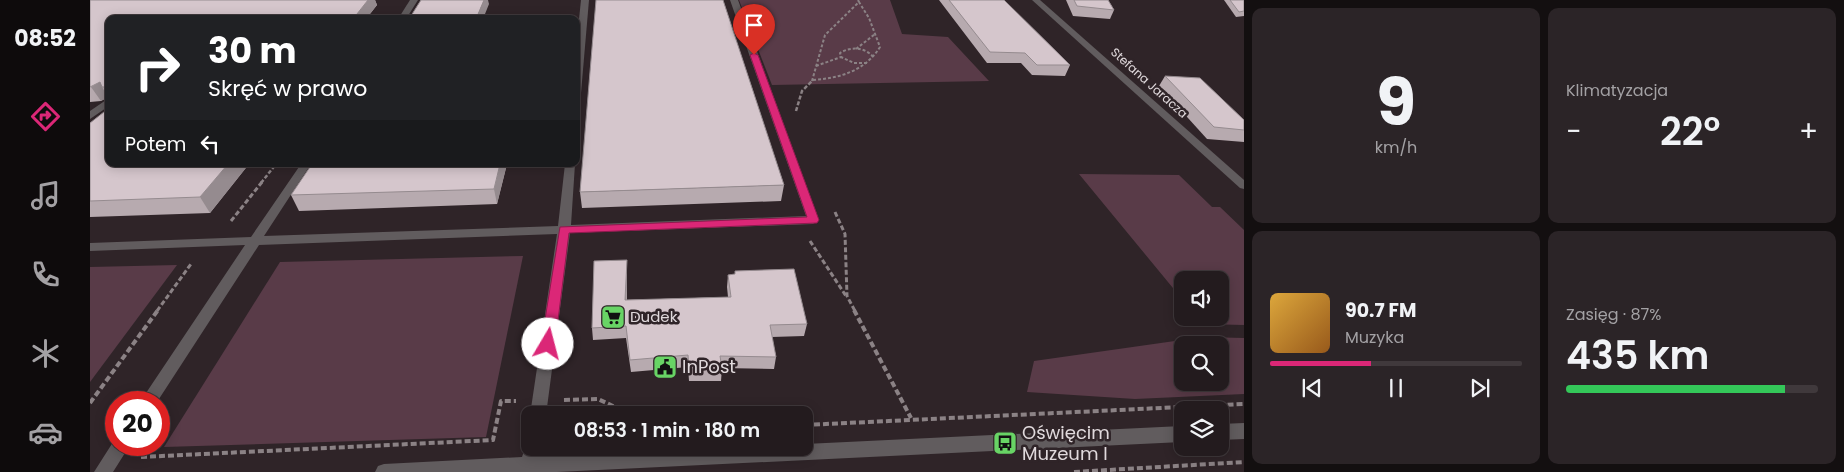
<!DOCTYPE html>
<html lang="pl">
<meta charset="utf-8">
<style>
body{margin:0;font-family:Poppins,sans-serif;background:#2b2427;color:#f1f3f6;height:100vh;display:flex;flex-direction:column;font-size:19px;white-space:nowrap}
*{box-sizing:border-box;margin:0}
p{font-size:16px;color:#a3a1a4}
.icon{flex:none;width:28px;height:28px;fill:none;stroke:currentColor;stroke-width:2;stroke-linecap:round;stroke-linejoin:round}
.map{position:relative;flex:1;overflow:hidden}
.drawer{display:flex;flex-direction:column;gap:8px;padding:8px;background:#130f10;width:600px}
.drawer>*{flex:none}
.top-card{position:absolute;left:15px;top:15px;width:475px;height:152px;border-radius:10px;box-shadow:0 2px 12px #0003,0 0 0 1px #40393c;background:#202124;color:#fff;overflow:hidden}
.buttons{position:absolute;left:1084px;top:271px;display:grid;gap:10px}
.buttons a{display:grid;place-items:center;width:55px;height:55px;border-radius:10px;background:#231b1e;box-shadow:0 2px 12px #0003,0 0 0 1px #40393c;font-size:25px}
.speed{position:absolute;left:15px;top:391px;display:flex;gap:10px;font-size:25px;font-weight:700;text-align:center}
.speed>*{display:grid;place-content:center;width:65px;height:65px;border-radius:50%;background:#231b1e;box-shadow:0 2px 12px #0003,0 0 0 1px #40393c;line-height:1}
.speed .limit{border:8px solid #d22;background:#fff;color:#111}
.pin{position:absolute;display:grid;place-items:center;width:42px;height:42px;color:#fff;margin:-51px -21px;border-radius:50% 50% 50% 0;rotate:-45deg;box-shadow:0 0 5px #0007}
.pin .icon{rotate:45deg}
.me{position:absolute;width:55px;margin:-28px;rotate:8deg;stroke-linejoin:round;filter:drop-shadow(0 0 4px #0008)}
.turn{display:flex;align-items:center;gap:18px;height:105px;padding:0 20px;font-size:22px}
.turn .icon{width:65px;height:65px;stroke-width:2.5}
.turn b{display:block;font-size:35px;line-height:42px}
.then{display:flex;align-items:center;height:48px;padding:0 20px;background:#0003;gap:10px;font-size:19px}
.big{font-size:38px;font-weight:600;line-height:1.1}
.drawer .tile{flex:1;display:flex;flex-direction:column;justify-content:center;gap:8px;min-width:0;padding:0 18px;border-radius:10px;background:#2b2427}
.drawer .dial{align-items:center;gap:0}
.dial b{font-size:65px;line-height:1}
.song{display:flex;align-items:center;gap:15px}
.cover{width:60px;height:60px;border-radius:8px;background:linear-gradient(135deg,hsl(40 70% 55%),hsl(30 70% 35%))}
.played{height:5px;border-radius:2px;background:linear-gradient(90deg,#db2777 40%,#40393c 40%)}
.keys{display:flex;justify-content:space-around;direction:ltr}
.heat{display:flex;justify-content:space-between;align-items:center;font-size:28px;direction:ltr}
.charge{height:8px;border-radius:4px;background:linear-gradient(90deg,#34c759 87%,#40393c 0)}
.drawer .tiles{flex:1;display:grid;gap:8px;grid-template-columns:repeat(2,1fr)}
.trip{position:absolute;left:431px;top:406px;width:292px;height:50px;border-radius:10px;background:#231b1e;box-shadow:0 2px 12px #0003,0 0 0 1px #40393c;font-weight:600;line-height:50px;text-align:center}
main{display:flex;flex:1;min-height:0}
.tabs{display:flex;flex-direction:column;width:90px;justify-content:space-around;align-items:center;background:#0e0b0c;color:#a3a1a4}
.tabs .icon{width:35px;height:35px}
.tabs .current{color:#db2777}
.tabs b{font-size:22px;color:#f1f3f6}
.map>svg:first-child{display:block}
.green{fill:#593b48;fill-rule:evenodd}
.lines{fill:none;stroke-linecap:round;stroke-linejoin:round}
.path-far3{stroke:#8b8285;stroke-width:2;stroke-dasharray:3 2;stroke-linecap:butt}
.path-far2{stroke:#8b8285;stroke-width:2.5;stroke-dasharray:4 2;stroke-linecap:butt}
.path-far1{stroke:#8b8285;stroke-width:3;stroke-dasharray:5 2.5;stroke-linecap:butt}
.path{stroke:#8b8285;stroke-width:4;stroke-dasharray:6 3;stroke-linecap:butt}
.minor{fill:#615c5e;fill-rule:evenodd}
.wall{fill:#b7aaaf}
.shaded-wall{fill:#958b8f}
.building{fill:#d5c6cc;stroke:#958b8f}
.route{fill:#db2777;stroke:#8e194d}
.labels{text-anchor:middle;stroke-width:5;stroke-linejoin:round;paint-order:stroke}
.far-street-label{font-size:12px;fill:#e0d9dc;stroke:#2f2428}
.poi-label{font-size:15px;fill:#e0d9dc;stroke:#2f2428;text-anchor:start}
.near-poi-label{font-size:18px;fill:#e0d9dc;stroke:#2f2428;text-anchor:start}
</style>
<main>
<nav class="tabs">
<b>08:52</b>
<svg class="icon current" aria-label="directions" viewBox="0 0 24 24"><path d="M12 3l9 9-9 9-9-9zM9 14v-3h6M13 9l2 2-2 2"/></svg>
<svg class="icon" aria-label="music" viewBox="0 0 24 24"><path d="M9 18V5l10-2v13"/><circle cx="6" cy="18" r="3"/><circle cx="16" cy="16" r="3"/></svg>
<svg class="icon" aria-label="phone" viewBox="0 0 24 24"><path d="M5 4h4l2 5-3 2q2 4 5 5l2-3 5 2v4C11 20 4 13 5 4z"/></svg>
<svg class="icon" aria-label="climate" viewBox="0 0 24 24"><path d="M12 3v18M4 7l16 10M4 17L20 7"/></svg>
<svg class="icon" aria-label="car" viewBox="0 0 24 24"><path d="M5 17H2v-5l4-1 3-4h7l3 4 3 1v5h-3M9 17h6M6 11h13"/><circle cx="7" cy="17" r="2"/><circle cx="17" cy="17" r="2"/></svg>
</nav>
<div class="map">
<svg width="1154" height="472" viewBox="0 0 1154 472">
<rect width="100%" height="100%" fill="#2f2428"/>
<g class="green">
<polygon points="649,0 800,0 812,34 858,37 899,81 682,85"/>
<polygon points="989,174 1089,175 1122,207 1130,207 1154,230 1154,325 1113,324 1108,318 1130,318 1130,280 1092,280 1092,299"/>
<polygon points="433,256 396,437 74,447 190,262"/>
<polygon points="87,265 0,382 0,267"/>
<path d="M 1113,337 L 1154,338 L 1154,394 L 1045,399 L 937,392 L 944,361 ZM 1092,345 L 1130,345 L 1130,382 L 1092,382 Z"/>
</g>
<g class="lines">
<g class="path-far3">
<polyline points="766,49 785,34"/>
<path d="M 777,63 L 764,63 L 751,57 L 750,53 C 761,46 776,47 784,58"/>
<polyline points="726,66 751,57"/>
<path d="M 723,80 C 750,78 775,71 790,47 L 779,18 L 769,2"/>
<polyline points="722,81 735,35 769,2 768,0"/>
</g>
<g class="path-far2">
<polyline points="706,111 712,91 723,80"/>
<polyline points="171,183 186,164"/>
</g>
<g class="path-far1">
<polyline points="745,212 755,234 757,296 765,311"/>
<polyline points="141,221 172,182"/>
<polyline points="720,241 756,296"/>
<polyline points="67,311 101,264"/>
</g>
<g class="path">
<polyline points="764,310 821,418"/>
<polyline points="474,400 508,399 542,415"/>
<polyline points="0,403 68,310"/>
<polyline points="715,425 1154,404"/>
<polyline points="51,457 403,440 411,401 426,401"/>
<polyline points="984,472 1154,462"/>
</g>
<g class="minor">
<polygon points="320,0 328,0 316,19 308,19"/>
<polygon points="491,0 499,0 491,93 486,96 486,48"/>
<polygon points="640,0 648,0 729,220 723,224 480,233 456,415 440,415 467,234 169,245 67,402 50,402 155,245 0,251 0,243 161,237 211,164 221,164 174,236 468,226 475,164 485,164 481,225 716,216"/>
<polygon points="942,0 950,0 1154,180 1154,189 1150,188"/>
<polygon points="19,98 19,106 0,119 0,111"/>
<polygon points="1154,423 1154,439 1130,440 1130,424"/>
<polygon points="1092,426 1092,442 467,472 285,472 288,466 294,464 432,457 437,442 440,441 440,448 451,448 450,456 639,448 715,448 715,444"/>
<polygon points="25,439 26,445 40,445 23,472 4,472"/>
</g>
</g>
<g class="wall">
<polygon points="0,0 285,0 287,5 276,19 19,19 19,98 18,97 11,101 0,102"/>
<polygon points="849,0 914,0 980,65 975,76 942,75 931,63 897,63"/>
<polygon points="976,0 1018,0 1024,10 1020,19 983,16"/>
<polygon points="1134,0 1154,0 1154,16 1146,17"/>
<polygon points="1075,76 1154,120 1154,142 1117,139 1069,86"/>
<polygon points="0,123 19,164 159,164 120,213 0,217"/>
<polygon points="222,164 417,164 407,204 209,211 201,195"/>
<polygon points="694,185 691,201 492,208 490,192"/>
<polygon points="645,271 717,324 714,336 682,337 686,357 684,369 632,368 631,381 599,381 598,367 541,372 536,338 503,340 502,328 537,273 537,300 638,297 637,287 638,275 645,274"/>
</g>
<g class="shaded-wall">
<polygon points="278,0 285,0 287,5 276,19 263,19"/>
<polygon points="394,0 398,0 399,4 393,19 386,19"/>
<polygon points="10,82 12,87 18,97 11,101 1,87"/>
<polygon points="138,164 159,164 120,213 110,197"/>
<polygon points="410,164 417,164 407,204 404,189"/>
<polygon points="537,260 537,273 536,312 535,300"/>
</g>
<g class="building">
<polygon points="0,0 278,0 263,19 19,19 19,87 12,87 10,82 0,87"/>
<polygon points="331,0 394,0 386,19 319,19"/>
<polygon points="506,0 633,0 694,185 490,192"/>
<polygon points="859,0 914,0 980,65 947,65 935,53 900,52"/>
<polygon points="984,0 1018,0 1024,10 987,6"/>
<polygon points="1140,0 1154,0 1154,11 1149,12"/>
<polygon points="1075,76 1110,78 1154,120 1154,130 1124,127"/>
<polygon points="19,108 19,164 138,164 110,197 0,201 0,123"/>
<polygon points="222,164 410,164 404,189 201,195"/>
<polygon points="537,260 535,300 641,297 638,275 645,274 645,271 704,269 717,324 680,325 686,357 630,356 632,369 599,369 598,355 540,360 536,326 502,328 504,261"/>
</g>
<polygon class="route" points="664,53 668,55 729,220 727,223 479,233 465,344 458,349 453,347 451,344 470,227 717,217 660,55"/>
<defs>
<g id="supermarket-square" transform="scale(1.25)"><rect x="-9" y="-9" width="18" height="18" rx="4" fill="#68d465" stroke="#2f2428"/><path d="M-6-5.5h2.5l.6 2H6L4.5 2H-2.5L-4.4-4H-6ZM-1.5 3.2a1.3 1.3 0 1 0 .1 0ZM3 3.2a1.3 1.3 0 1 0 .1 0Z" fill="#111"/></g>
<g id="civic-square" transform="scale(1.25)"><rect x="-9" y="-9" width="18" height="18" rx="4" fill="#68d465" stroke="#2f2428"/><path d="M-.6-6.5H3V-4.5H.6V-3L4-1V1h2V6H-6V1h2V-1L-.6-3ZM-1.2 2.5V6h2.4V2.5Z" fill="#111"/></g>
<g id="bus-square" transform="scale(1.25)"><rect x="-9" y="-9" width="18" height="18" rx="4" fill="#68d465" stroke="#2f2428"/><path d="M-5-6H5V4H4V6H2V4H-2V6H-4V4H-5ZM-3.5-4V0h7V-4ZM-3.5 1.2v1.5H-2V1.2ZM2 1.2v1.5H3.5V1.2Z" fill="#111"/></g>
</defs>
<g fill-rule="evenodd">
<use href="#supermarket-square" x="523" y="317"/>
<use href="#civic-square" x="575" y="367"/>
<use href="#bus-square" x="915" y="443"/>
</g>
<g class="labels">
<g class="far-street-label">
<text transform="translate(1059 83) rotate(42)" y="4">Stefana Jaracza</text>
</g>
<g class="poi-label">
<text x="540" y="322">Dudek</text>
</g>
<g class="near-poi-label">
<text x="592" y="373">InPost</text>
<text x="932" y="439">Oświęcim<tspan x="932" dy="21">Muzeum I</tspan></text>
</g>
</g>
</svg>
<div class="buttons">
<a><svg class="icon" aria-label="sound" viewBox="0 0 24 24"><path d="M4 9h4l5-4v14l-5-4H4zM17 9q2 3 0 6"/></svg></a>
<a><svg class="icon" aria-label="search" viewBox="0 0 24 24"><circle cx="10" cy="10" r="6"/><path d="M15 15l6 6"/></svg></a>
<a><svg class="icon" aria-label="layers" viewBox="0 0 24 24"><path d="M12 4l9 5-9 5-9-5zM3 14l9 5 9-5"/></svg></a>
</div>
<div class="speed"><div class="limit">20</div></div>
<div class="pin" style="left:664px;top:55px;background:#d93025"><svg class="icon" aria-label="arrive" viewBox="0 0 24 24"><path d="M6 21V4h12l-3 4 3 4H6"/></svg></div>
<svg class="me" style="left:458px;top:344px" viewBox="-20 -20 40 40"><circle r="19" fill="#fff"/><path d="M0-13L10 11 0 6-10 11z" fill="#db2777"/></svg>
<div class="trip">08:53 · 1 min · 180 m</div>
<div class="top-card">
<div class="turn"><svg class="icon" aria-label="right" viewBox="0 0 24 24"><path d="M7 20v-9h11M14 6l5 5-5 5"/></svg><div><b>30 m</b>Skręć w prawo</div></div>
<div class="then">Potem<svg class="icon" aria-label="left" viewBox="0 0 24 24"><path d="M17 20v-9H6M10 6l-5 5 5 5"/></svg></div>
</div>
</div>
<section class="drawer">
<div class="tiles">
<div class="tile dial"><b>9</b><p>km/h</p></div>
<div class="tile"><p>Klimatyzacja</p>
<div class="heat"><a>−</a><b class="big">22°</b><a>+</a></div>
</div>
<div class="tile">
<div class="song"><i class="cover"></i><div><b>90.7 FM</b><p>Muzyka</p></div></div>
<div class="played"></div>
<div class="keys"><svg class="icon" aria-label="previous" viewBox="0 0 24 24"><path d="M18 5L8 12l10 7zM5 5v14"/></svg><svg class="icon" aria-label="pause" viewBox="0 0 24 24"><path d="M8 5v14M16 5v14"/></svg><svg class="icon" aria-label="next" viewBox="0 0 24 24"><path d="M6 5l10 7-10 7zM19 5v14"/></svg></div>
</div>
<div class="tile"><p>Zasięg · 87%</p><b class="big">435 km</b><div class="charge"></div></div>
</div>
</section>
</main>
